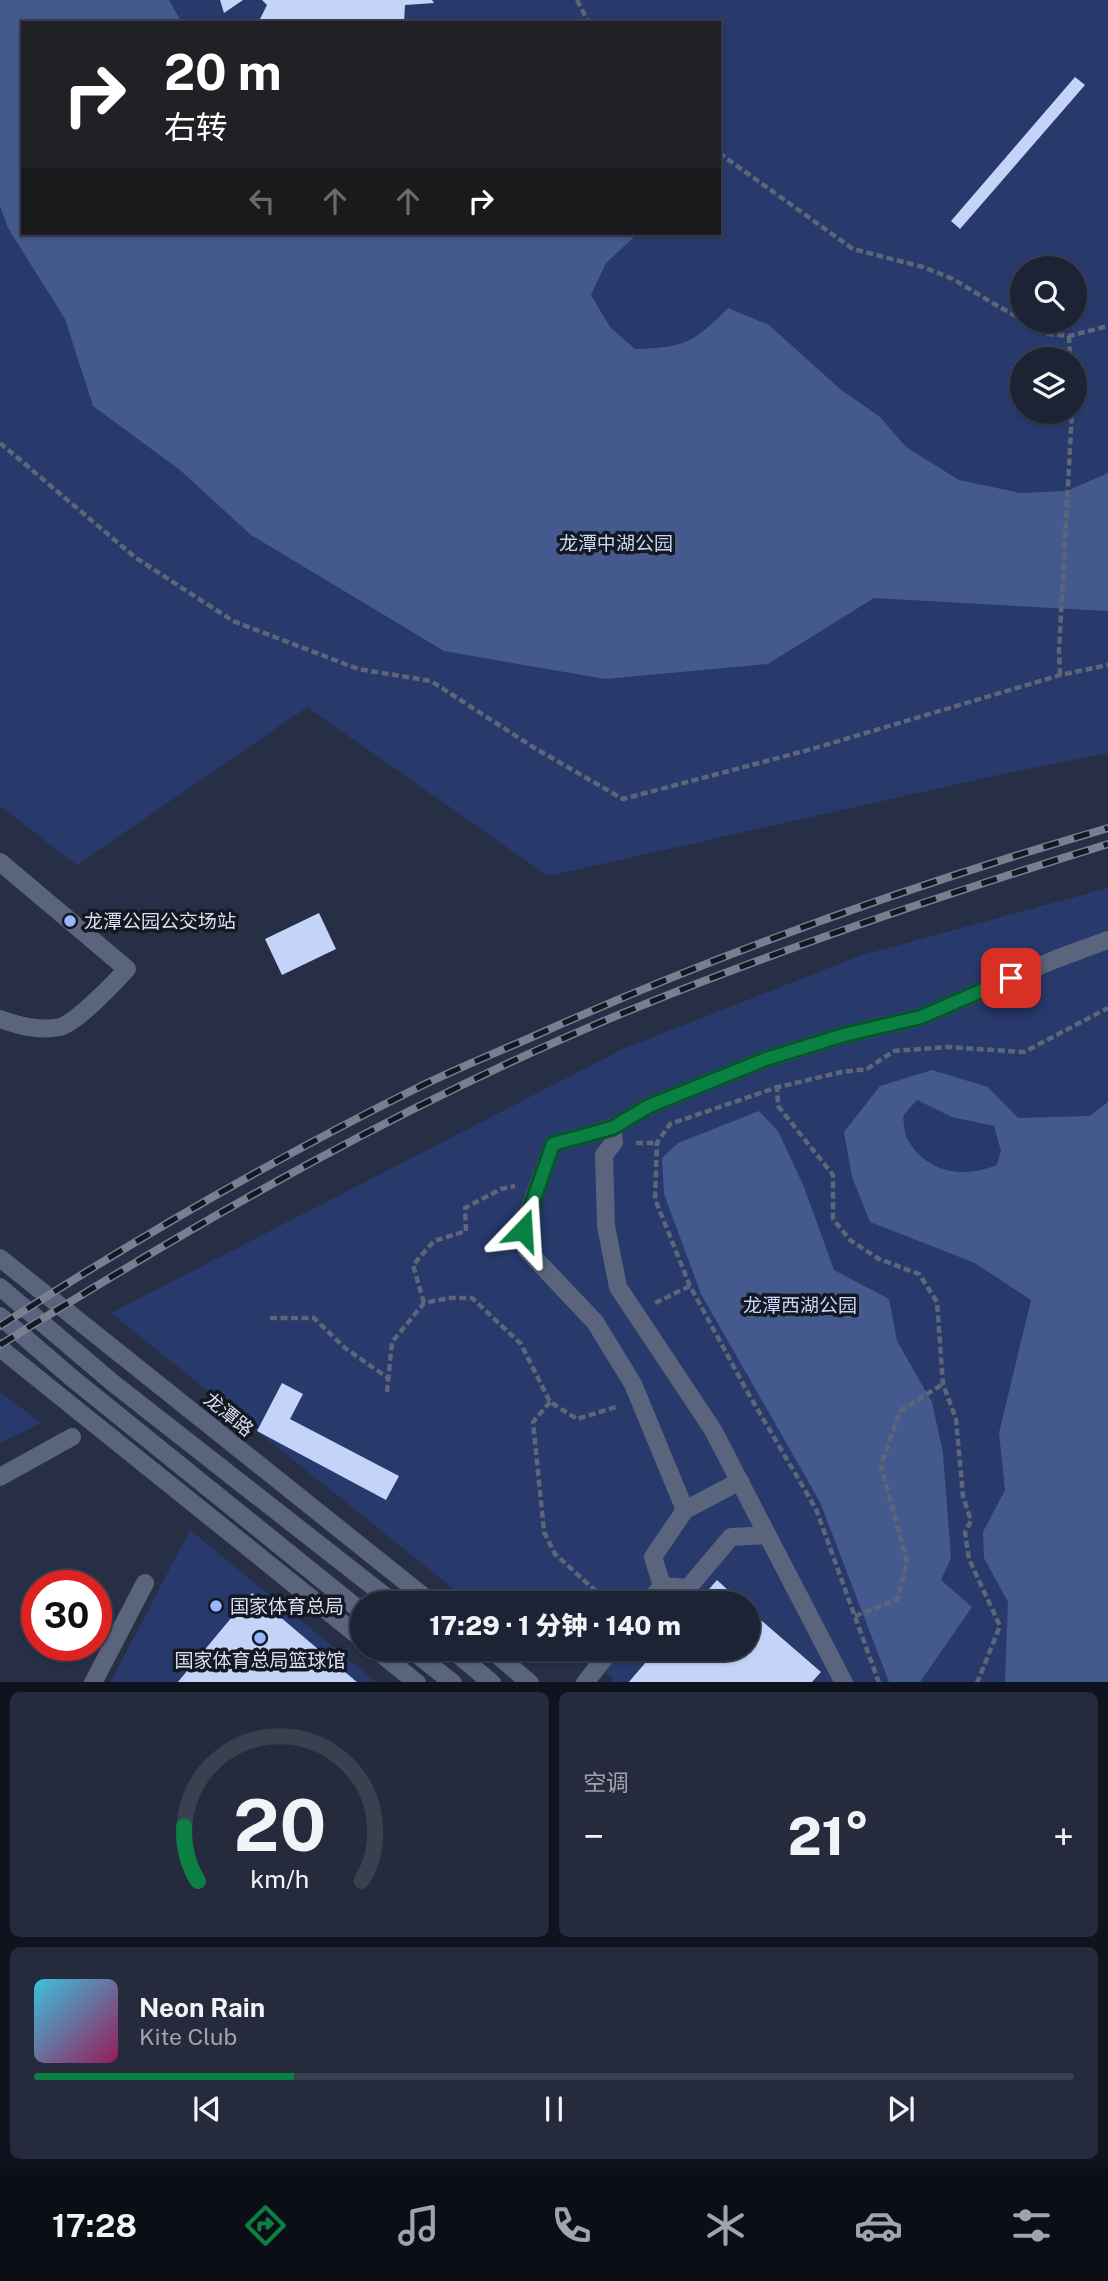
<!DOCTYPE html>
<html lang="zh">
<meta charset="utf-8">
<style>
body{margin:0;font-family:"Public Sans","Noto Sans SC",sans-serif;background:#252b3c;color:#f1f3f6;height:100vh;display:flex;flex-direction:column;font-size:26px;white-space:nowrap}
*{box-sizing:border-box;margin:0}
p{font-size:23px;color:#a0a4ac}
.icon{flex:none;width:38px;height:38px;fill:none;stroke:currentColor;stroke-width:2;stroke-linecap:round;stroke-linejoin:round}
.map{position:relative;height:1682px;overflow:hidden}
.details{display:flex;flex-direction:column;gap:10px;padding:10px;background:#0f131d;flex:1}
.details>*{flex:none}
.guide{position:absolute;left:21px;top:21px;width:700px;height:214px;border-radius:0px;box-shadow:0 2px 5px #0004,0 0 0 2px #3a404f;background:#202124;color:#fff;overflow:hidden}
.fabs{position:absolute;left:1010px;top:256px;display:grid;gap:14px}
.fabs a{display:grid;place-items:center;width:77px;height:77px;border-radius:50%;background:#1c2334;box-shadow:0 2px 5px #0004,0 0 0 2px #3a404f;font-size:35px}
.speed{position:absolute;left:21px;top:1570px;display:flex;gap:14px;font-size:35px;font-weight:700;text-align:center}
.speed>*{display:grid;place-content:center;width:91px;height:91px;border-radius:50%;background:#1c2334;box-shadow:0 2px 5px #0004,0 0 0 2px #3a404f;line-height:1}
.speed .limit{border:10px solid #d22;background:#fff;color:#111}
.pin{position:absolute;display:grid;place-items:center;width:60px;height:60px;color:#fff;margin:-30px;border-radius:14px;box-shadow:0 4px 10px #0006}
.me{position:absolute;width:77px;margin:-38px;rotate:20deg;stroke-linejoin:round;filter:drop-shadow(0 0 5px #0008)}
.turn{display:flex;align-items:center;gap:24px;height:147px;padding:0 28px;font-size:32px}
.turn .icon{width:91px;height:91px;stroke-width:2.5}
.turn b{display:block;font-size:49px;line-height:60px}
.lanes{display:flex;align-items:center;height:66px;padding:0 28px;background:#0003;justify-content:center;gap:35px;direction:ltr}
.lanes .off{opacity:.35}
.big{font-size:52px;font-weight:800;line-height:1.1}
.details .tile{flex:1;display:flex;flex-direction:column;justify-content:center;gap:10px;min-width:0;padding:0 24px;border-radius:10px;background:#252b3c}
.details .dial{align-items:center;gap:0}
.dial svg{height:182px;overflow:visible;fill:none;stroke:#3a404f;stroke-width:7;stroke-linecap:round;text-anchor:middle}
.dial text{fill:#f1f3f6;stroke:none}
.song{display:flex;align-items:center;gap:21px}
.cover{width:84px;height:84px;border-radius:10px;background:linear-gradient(135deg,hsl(190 70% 55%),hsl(330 70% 35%))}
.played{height:7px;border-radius:4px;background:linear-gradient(90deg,#0b8043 25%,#3a404f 25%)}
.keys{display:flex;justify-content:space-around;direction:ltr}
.heat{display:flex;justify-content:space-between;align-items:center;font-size:38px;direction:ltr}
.details .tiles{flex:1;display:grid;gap:10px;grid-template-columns:1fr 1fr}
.tile:last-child{grid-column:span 2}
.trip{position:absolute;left:350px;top:1591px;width:410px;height:70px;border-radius:35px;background:#1c2334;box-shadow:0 2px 5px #0004,0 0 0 2px #3a404f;font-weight:800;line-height:70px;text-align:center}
.tabs{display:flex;height:112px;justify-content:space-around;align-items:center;background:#0b0e15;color:#a0a4ac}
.tabs .icon{width:49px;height:49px}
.tabs .active{color:#0b8043}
.tabs b{font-size:32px;color:#f1f3f6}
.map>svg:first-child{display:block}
.green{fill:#283a6c;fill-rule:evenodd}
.water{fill:#44598d;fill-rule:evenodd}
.building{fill:#c4d4f9}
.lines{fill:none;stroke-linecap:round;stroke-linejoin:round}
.path{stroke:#5d6578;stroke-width:4.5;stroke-dasharray:7 3.5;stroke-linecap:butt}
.minor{stroke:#5a657d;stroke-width:18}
.rail-casing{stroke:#777f91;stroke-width:8}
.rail{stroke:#141822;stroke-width:5;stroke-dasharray:16;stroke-linecap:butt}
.route-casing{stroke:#07532c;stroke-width:18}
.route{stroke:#0b8043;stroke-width:12}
.poi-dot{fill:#98b6fd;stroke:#141822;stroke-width:2.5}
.labels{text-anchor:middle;stroke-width:7;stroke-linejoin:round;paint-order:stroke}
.park-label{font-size:19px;fill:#c7d6f6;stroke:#141822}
.poi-label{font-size:19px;fill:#d9dfed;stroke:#141822;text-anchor:start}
.street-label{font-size:19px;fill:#d9dfed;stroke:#141822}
</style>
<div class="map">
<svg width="1108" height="1683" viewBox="0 0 1108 1683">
<rect width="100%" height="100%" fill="#262f45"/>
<g class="green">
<path d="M 0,0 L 1108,0 L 1108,753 L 1007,773 L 548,876 L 307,707 L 77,865 L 0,806 ZM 23,23 L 719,23 L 719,233 L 23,233 ZM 1022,268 L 1074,268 L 1074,320 L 1022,320 ZM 1022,359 L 1074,359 L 1074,411 L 1022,411 Z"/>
<polygon points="1108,888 1108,1682 611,1682 614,1679 576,1649 747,1648 747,1603 471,1603 111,1313 623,1049 859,956"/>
<polygon points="0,1392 41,1423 0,1443"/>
<polygon points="190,1530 376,1682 110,1683"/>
</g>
<g class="water">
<path d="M 0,0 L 169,0 L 182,23 L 23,23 L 23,233 L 633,233 L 634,237 L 606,263 L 591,295 L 610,327 L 635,349 C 684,348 695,342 728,308 L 769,325 L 840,389 L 880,417 L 906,447 L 959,480 L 1020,493 L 1067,491 L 1108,473 L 1108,611 L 874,598 L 768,664 L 605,679 L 444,651 L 251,535 L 180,470 L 93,406 L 65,319 L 8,228 L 0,206 Z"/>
<path d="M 932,1070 L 988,1087 L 1018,1118 L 1090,1116 L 1108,1102 L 1108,1682 L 1005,1682 L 1008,1602 L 984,1558 L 983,1532 L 1005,1490 L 999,1433 L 1031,1300 L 975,1263 L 870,1222 L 852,1177 L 844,1132 L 880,1086 ZM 917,1100 L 952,1117 L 994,1126 L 1001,1151 L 997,1165 C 963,1179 925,1173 907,1138 C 904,1132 904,1122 903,1116 Z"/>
<polygon points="759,1111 778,1131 804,1187 834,1270 889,1299 897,1341 932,1402 943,1453 951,1558 941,1580 972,1607 920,1682 889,1682 820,1502 701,1294 664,1194 662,1158 678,1143"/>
</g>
<g class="building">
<polygon points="220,0 243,0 224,13"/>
<polygon points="262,0 432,0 434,3 405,5 404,23 258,23 267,5"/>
<polygon points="1075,77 1085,85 960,229 951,221"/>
<polygon points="319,913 336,949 282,975 265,939"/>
<polygon points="282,1383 303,1394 290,1419 399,1476 386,1500 257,1431"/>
<polygon points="717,1580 742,1603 697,1603"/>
<polygon points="252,1593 358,1683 177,1683"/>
<polygon points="747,1608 821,1672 811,1683 628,1683 658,1648 747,1648"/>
</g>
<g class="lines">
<g class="path">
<polyline points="577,0 589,23"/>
<polyline points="719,153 853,249 923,267 953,279 996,305 1048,334 1069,336 1108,326"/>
<polyline points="1069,336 1070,359"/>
<polyline points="0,443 136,558 233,621 358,669 431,681 533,747 623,799 812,749 1060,675 1108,665"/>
<polyline points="1060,675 1059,651 1072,411"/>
<polyline points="777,1085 778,1106 833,1175 833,1219 850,1240 879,1259 919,1274 937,1302 943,1384 956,1419 963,1496 971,1521 965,1532 969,1559 1000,1626 977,1683"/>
<polyline points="636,1143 657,1143"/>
<polyline points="424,1303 413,1265 434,1241 466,1231 465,1208 501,1189 515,1186"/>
<polyline points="655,1303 690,1286"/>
<polyline points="270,1318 314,1318 345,1348 388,1378"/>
<polyline points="387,1392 392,1342 424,1303 449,1298 472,1298 521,1344 550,1402 577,1419 619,1406"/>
<polyline points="550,1402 533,1422 544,1532 555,1554 609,1603"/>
<polyline points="855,1616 897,1600 907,1562 881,1465 900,1411 943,1384"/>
<polyline points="879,1683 816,1509 748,1393 690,1286 655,1199 657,1143 670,1124 778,1087 842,1072 867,1069 894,1051 947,1047 1024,1052 1108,1008"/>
</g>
<g class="minor">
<path d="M 0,862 L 127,969 C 115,982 76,1023 60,1027 C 38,1031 19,1026 0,1019"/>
<polyline points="612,1128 553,1144 522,1230 526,1249 595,1322 633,1384 685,1510"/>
<polyline points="0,1258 432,1603"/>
<polyline points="0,1287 113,1383 394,1603"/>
<polyline points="0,1316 72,1378 362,1612"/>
<polyline points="0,1348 362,1639"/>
<polyline points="0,1477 72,1437"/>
<polyline points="662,1586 653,1557 685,1510 740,1481"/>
<polyline points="662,1586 688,1588 731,1537 767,1535"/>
<polyline points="648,1603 662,1586"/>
<polyline points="374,1648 417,1683"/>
<polyline points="409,1648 453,1683"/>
<polyline points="450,1648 492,1683"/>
<polyline points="489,1648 530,1683"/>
<polyline points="93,1683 145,1583"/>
<polyline points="585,1683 612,1648"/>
<polyline points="844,1683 713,1430 618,1287 606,1226 604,1155 614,1142 612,1128 649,1106 766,1059 844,1035 921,1017 1056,959 1108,940"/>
</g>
<g class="rail-casing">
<g id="rail">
<path d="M 0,1326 C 134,1240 272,1160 415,1089 C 453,1070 493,1054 532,1037 C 719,953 912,885 1108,828"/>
<path d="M 0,1345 C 203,1219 411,1099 633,1009 C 788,946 948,893 1108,844"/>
</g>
</g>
<use href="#rail" class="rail"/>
</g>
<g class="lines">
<g class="route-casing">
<polyline id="route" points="523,1230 553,1144 612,1128 649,1106 766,1059 844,1035 921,1017 1011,978"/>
</g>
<use href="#route" class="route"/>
</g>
<g class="poi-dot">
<circle cx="70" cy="921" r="7"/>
<circle cx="216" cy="1606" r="7"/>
<circle cx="260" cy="1638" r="7"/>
</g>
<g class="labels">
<g class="park-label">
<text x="616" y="550">龙潭中湖公园</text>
<text x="800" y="1312">龙潭西湖公园</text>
</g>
<g class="poi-label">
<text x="84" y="928">龙潭公园公交场站</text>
<text x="230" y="1613">国家体育总局</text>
<text x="260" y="1667" text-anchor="middle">国家体育总局篮球馆</text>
</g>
<g class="street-label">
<text transform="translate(229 1414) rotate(39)" y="7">龙潭路</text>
</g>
</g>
</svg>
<div class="fabs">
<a><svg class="icon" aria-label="search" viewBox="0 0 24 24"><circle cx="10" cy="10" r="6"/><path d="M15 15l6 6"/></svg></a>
<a><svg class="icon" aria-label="layers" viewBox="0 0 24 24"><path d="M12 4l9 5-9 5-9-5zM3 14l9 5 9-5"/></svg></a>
</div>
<div class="speed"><div class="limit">30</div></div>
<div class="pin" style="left:1011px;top:978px;background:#d93025"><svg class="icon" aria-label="arrive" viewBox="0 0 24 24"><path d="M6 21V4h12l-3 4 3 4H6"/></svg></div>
<svg class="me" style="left:523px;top:1230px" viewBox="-20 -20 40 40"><path d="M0-17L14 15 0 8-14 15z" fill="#0b8043" stroke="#fff" stroke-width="4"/></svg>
<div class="trip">17:29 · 1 分钟 · 140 m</div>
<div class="guide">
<div class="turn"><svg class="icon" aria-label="right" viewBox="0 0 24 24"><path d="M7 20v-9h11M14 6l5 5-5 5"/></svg><div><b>20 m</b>右转</div></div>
<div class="lanes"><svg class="icon off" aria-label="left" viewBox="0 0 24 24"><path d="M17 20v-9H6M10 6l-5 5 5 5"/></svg><svg class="icon off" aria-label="ahead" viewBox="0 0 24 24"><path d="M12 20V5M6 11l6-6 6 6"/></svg><svg class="icon off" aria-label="ahead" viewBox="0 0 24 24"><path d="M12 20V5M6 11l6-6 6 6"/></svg><svg class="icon" aria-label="right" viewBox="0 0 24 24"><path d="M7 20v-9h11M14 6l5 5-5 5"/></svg></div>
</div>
</div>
<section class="details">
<div class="tiles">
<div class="tile dial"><svg viewBox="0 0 100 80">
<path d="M14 69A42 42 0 1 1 86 69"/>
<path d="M14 69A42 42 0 0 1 8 45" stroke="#0b8043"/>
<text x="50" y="56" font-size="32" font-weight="700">20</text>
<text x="50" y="72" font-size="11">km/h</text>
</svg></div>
<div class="tile"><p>空调</p>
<div class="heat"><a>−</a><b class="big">21°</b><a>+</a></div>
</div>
<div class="tile">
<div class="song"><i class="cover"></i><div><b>Neon Rain</b><p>Kite Club</p></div></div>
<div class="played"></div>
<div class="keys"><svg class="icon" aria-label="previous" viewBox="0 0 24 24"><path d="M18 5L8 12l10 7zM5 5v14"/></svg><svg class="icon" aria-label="pause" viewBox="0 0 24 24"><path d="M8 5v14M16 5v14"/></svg><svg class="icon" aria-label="next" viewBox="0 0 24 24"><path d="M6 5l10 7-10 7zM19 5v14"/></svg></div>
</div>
</div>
</section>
<nav class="tabs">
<b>17:28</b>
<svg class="icon active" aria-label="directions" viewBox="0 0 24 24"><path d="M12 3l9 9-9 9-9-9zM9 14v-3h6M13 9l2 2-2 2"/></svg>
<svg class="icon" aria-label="music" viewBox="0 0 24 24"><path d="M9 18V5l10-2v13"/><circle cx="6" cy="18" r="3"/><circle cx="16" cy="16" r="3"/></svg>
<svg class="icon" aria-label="phone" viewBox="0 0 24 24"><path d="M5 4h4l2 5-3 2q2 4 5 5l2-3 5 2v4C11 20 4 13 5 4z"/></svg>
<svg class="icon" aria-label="climate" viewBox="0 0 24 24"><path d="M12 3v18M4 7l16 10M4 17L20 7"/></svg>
<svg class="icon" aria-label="car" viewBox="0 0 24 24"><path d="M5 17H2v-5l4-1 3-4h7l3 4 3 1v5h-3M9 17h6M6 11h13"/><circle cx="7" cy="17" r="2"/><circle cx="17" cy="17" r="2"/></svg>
<svg class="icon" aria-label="filters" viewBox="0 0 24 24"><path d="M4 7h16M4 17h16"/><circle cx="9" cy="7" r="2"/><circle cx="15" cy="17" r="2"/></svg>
</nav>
